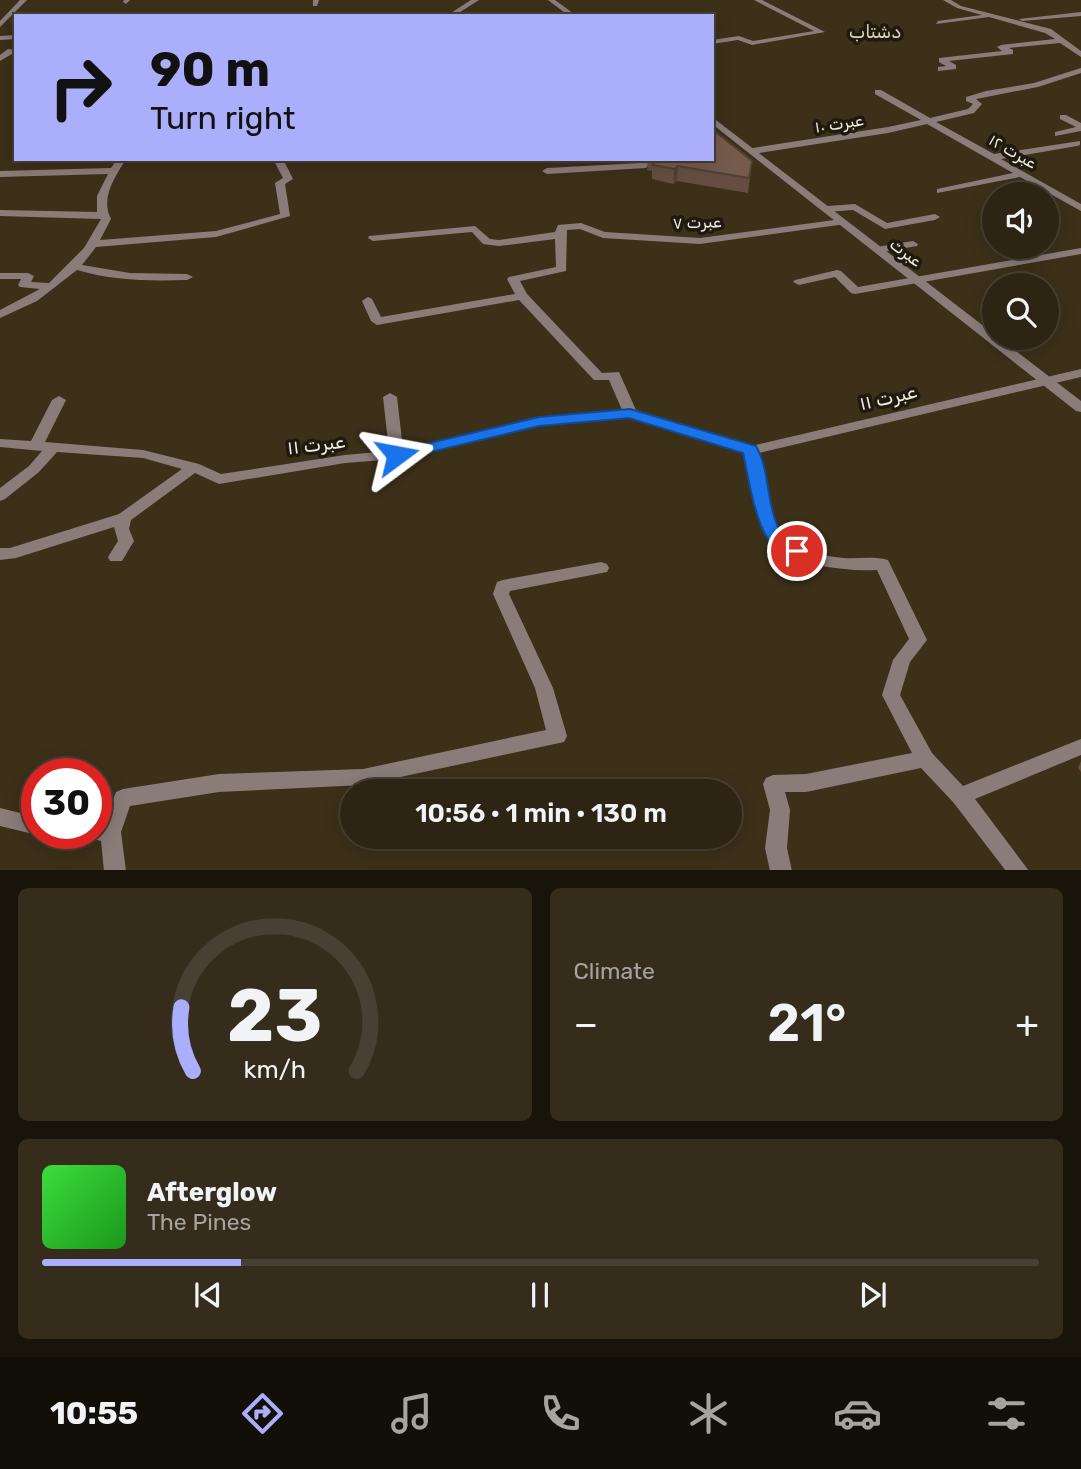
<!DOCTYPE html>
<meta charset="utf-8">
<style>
body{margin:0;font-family:Rubik,"Noto Sans Arabic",sans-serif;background:#352c1c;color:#f1f3f6;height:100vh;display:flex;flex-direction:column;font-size:26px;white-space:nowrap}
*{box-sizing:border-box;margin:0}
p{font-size:23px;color:#a7a4a0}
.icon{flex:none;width:38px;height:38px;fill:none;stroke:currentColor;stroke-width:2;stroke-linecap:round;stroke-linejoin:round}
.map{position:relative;height:870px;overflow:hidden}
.panel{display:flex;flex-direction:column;gap:18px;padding:18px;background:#19140a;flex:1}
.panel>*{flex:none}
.banner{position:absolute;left:14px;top:14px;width:700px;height:147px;border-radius:0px;box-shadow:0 4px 18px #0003,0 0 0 2px #484133;background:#abaffb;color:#111;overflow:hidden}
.buttons{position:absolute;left:982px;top:182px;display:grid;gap:14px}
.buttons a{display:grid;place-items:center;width:77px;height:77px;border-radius:50%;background:#2d2413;box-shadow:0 4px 18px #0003,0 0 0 2px #484133;font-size:35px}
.speed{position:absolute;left:21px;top:758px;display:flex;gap:14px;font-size:35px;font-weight:700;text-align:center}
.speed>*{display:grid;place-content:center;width:91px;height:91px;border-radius:50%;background:#2d2413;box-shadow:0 4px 18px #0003,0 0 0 2px #484133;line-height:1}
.speed .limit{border:10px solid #d22;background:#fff;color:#111}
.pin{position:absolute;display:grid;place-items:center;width:60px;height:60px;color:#fff;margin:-30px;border:4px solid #fff;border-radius:50%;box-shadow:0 2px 7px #0007}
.me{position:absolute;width:77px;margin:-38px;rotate:77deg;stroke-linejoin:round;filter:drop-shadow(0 0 5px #0008)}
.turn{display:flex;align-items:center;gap:24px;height:147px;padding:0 21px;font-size:32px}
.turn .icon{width:91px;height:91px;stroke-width:2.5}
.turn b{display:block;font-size:49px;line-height:60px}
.big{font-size:52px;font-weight:600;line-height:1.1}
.panel .tile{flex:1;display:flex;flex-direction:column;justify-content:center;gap:10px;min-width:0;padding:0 24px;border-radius:10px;background:#352c1c}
.panel .dial{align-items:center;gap:0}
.dial svg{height:182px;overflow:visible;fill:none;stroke:#484133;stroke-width:7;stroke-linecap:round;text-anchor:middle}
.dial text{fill:#f1f3f6;stroke:none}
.song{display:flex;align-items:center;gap:21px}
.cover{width:84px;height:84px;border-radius:10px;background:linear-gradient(135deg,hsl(120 70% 55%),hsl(120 70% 35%))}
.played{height:7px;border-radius:4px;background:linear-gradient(90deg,#abaffb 20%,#484133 20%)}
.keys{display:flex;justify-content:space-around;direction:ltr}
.heat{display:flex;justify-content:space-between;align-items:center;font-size:38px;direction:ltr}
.panel .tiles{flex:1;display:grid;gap:18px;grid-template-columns:1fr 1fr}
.tile:last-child{grid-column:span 2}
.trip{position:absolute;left:340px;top:779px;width:402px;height:70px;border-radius:35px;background:#2d2413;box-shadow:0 4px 18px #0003,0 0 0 2px #484133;font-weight:600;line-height:70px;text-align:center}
.dock{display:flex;height:112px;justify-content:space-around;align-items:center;background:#120e08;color:#a7a4a0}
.dock .icon{width:49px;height:49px}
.dock .on{color:#abaffb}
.dock b{font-size:32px;color:#f1f3f6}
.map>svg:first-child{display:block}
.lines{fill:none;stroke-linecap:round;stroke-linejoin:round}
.minor{fill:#8a7c79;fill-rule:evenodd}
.tertiary{fill:#8a7c79;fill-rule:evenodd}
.wall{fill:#654e41}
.shaded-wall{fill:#524035}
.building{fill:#755b4c;stroke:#524035;stroke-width:2}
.route{fill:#1a73e8;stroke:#114b97;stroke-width:2}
.labels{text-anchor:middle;stroke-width:7;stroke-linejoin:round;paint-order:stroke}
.far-street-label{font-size:16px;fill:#f4ecde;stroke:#1f190f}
.far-neighbourhood-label{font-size:18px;fill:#e1d2b6;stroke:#1f190f}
.street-label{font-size:19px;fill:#f4ecde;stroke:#1f190f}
</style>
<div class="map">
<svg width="1081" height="871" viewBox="0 0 1081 871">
<rect width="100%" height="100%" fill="#3c3019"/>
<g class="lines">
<g class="minor">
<polygon points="20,0 27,0 0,27 0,21"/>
<polygon points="124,0 130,0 126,4 123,2"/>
<polygon points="313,0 319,0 317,6 313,6"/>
<polygon points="471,0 479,0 454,16 446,16"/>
<polygon points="754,0 762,0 825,32 752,45 738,40 712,44 712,40 739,36 753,41 814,31"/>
<polygon points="943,0 951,0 961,6 1051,29 1081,51 1081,57 1060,43 1009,48 1013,50 1013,54 949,61 956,65 956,69 938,71 938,67 946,66 939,62 939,58 1002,51 997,47 1001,45 1055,39 1045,33 989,17 936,24 938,21 982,15 957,8"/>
<polygon points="1081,12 1081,16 1022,21 1019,19"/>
<polygon points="16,35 16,39 0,40 0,36"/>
<polygon points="8,49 16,50 16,55 12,54 0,61 0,55"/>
<polygon points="1081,68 1081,73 1038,87 976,99 982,104 974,113 936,122 994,154 1080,141 1080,145 1077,146 1001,159 1081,204 1081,211 1020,177 937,193 937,189 1013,173 927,124 888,133 753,154 748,151 753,148 888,127 921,120 875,94 875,90 881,90 930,118 968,109 973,104 966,101 966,97 986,91 1034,83"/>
<polygon points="1060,115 1066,115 1081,123 1081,131 1055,136 1055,132 1076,127 1060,119"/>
<path d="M 117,159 L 126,159 C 115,177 100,198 111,219 L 100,240 L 216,231 L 280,214 L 275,183 L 283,178 L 273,159 L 283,159 L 293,179 L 285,184 L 290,216 L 216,237 L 96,247 L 82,265 L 130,273 L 187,274 L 193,277 L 187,280 C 150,281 113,281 77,270 L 37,301 L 0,318 L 0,310 L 40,289 L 20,287 L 18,285 L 21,279 L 0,279 L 0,273 L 28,273 L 34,276 L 31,282 L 49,283 L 84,248 L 101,219 L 0,216 L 0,210 L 97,212 L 97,196 L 108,174 L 0,177 L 0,171 L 111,168 Z"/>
<polygon points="642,159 652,159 646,168 547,174 542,171 547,168 640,163"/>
<polygon points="855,204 887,223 935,214 940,217 935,220 885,229 853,210 827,212 822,209 827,206"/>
<path d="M 842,219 L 847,222 L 846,224 L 700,244 L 603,238 L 580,229 L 567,230 L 566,271 L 520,281 L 527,294 L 602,373 L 619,372 L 636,410 L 751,446 L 1081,369 L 1081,377 L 759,453 C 772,516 769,551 844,558 C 858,559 874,556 888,560 L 927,640 L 910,662 L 900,695 L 932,753 L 963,786 L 1081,739 L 1081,755 L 975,799 L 1029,871 L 1006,871 L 953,802 L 921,768 L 806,792 L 785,792 L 790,810 L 787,848 L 792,871 L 770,871 L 765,848 L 770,810 L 763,784 L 766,778 L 773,775 L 806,774 L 912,753 L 882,695 L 893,660 L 909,639 L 877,570 C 857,571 837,569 817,565 C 753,551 755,508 744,453 L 629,417 L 539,426 L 397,459 L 345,463 L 219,484 L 195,473 L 131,520 L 129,529 L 134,541 L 122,561 L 110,561 L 108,557 L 118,541 L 114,527 L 16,558 L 0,560 L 0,548 L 10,548 L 119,514 L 182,469 L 143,458 L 57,452 L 39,472 L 5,499 L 0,501 L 0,488 L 29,466 L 42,451 L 0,447 L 0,439 L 31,441 L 52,400 L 59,396 L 66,400 L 45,442 L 143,450 L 199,464 L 221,474 L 345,455 L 389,451 L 383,397 L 390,393 L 397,397 L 403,449 L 539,418 L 622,410 L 609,380 L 594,380 L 519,300 L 377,325 L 371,321 L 362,301 L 368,297 L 372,299 L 381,317 L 515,294 L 507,279 L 509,277 L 556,267 L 555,239 L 499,246 L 483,244 L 472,232 L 373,241 L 368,238 L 369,236 L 475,226 L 490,239 L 499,240 L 555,232 L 558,225 L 581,223 L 605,232 L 700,238 Z"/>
<polygon points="913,241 918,244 917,246 877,253 872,250 877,247"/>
<polygon points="1081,248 1081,254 855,294 851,293 835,277 799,285 793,282 795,280 837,270 841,271 858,287"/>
<polygon points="601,562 607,564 609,568 607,572 510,591 509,594 553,688 567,736 564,742 363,785 219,792 130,806 121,832 126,871 104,871 101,841 89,838 87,833 96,833 96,822 104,822 116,792 123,789 219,774 363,769 546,730 535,688 493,594 497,582 503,580"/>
<polygon points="0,808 37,817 37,833 43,833 37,835 0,826"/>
</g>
<g class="tertiary">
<polygon points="548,0 555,0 577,16 569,16"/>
<polygon points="712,117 994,334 994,338 999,338 1081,401 1081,412 1076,411 712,124"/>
</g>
</g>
<g class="wall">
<polygon points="648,159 752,161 748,193 677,181 673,184 652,179 652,171 647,170"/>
<polygon points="1081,761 1081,772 1078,768"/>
</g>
<polygon class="shaded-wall" points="678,166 677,181 673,184 674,169"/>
<polygon class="building" points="712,129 752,161 749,178 678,166 674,169 653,165 656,159 712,159"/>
<path class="route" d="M 630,409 L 756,446 C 770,470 766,502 778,527 C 785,541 799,540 807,551 L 804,556 C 758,569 750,481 743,453 L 629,418 L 539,426 L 397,460 L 389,455 L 392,452 L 539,417 Z"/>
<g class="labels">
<g class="far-street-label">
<text transform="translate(839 123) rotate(-9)" y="6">عبرت ۱۰</text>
<text transform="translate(1013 151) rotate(30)" y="6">عبرت ۱۲</text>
<text transform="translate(697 222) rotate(-2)" y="6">عبرت ۷</text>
<text transform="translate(906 252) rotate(37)" y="6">عبرت</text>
</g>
<g class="far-neighbourhood-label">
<text x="875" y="38">دشتاب</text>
</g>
<g class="street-label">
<text transform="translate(888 397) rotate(-13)" y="7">عبرت ۱۱</text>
<text transform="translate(316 444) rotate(-7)" y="7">عبرت ۱۱</text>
</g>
</g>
</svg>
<div class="buttons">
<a><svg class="icon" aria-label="sound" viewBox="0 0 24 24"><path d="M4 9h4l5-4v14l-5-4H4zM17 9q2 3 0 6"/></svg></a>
<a><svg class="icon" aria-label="search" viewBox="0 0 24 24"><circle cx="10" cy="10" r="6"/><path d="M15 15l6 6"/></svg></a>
</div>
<div class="speed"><div class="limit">30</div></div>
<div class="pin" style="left:797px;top:551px;background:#d93025"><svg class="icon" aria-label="arrive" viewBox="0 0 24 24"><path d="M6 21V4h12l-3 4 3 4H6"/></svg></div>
<svg class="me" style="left:397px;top:455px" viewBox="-20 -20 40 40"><path d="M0-17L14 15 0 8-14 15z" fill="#1a73e8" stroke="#fff" stroke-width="4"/></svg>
<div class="trip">10:56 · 1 min · 130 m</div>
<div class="banner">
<div class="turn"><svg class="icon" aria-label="right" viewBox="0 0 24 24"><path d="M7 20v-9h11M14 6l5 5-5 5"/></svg><div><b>90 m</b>Turn right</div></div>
</div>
</div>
<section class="panel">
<div class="tiles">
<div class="tile dial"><svg viewBox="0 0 100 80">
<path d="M14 69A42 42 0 1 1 86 69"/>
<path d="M14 69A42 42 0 0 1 9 41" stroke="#abaffb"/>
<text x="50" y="56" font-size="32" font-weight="700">23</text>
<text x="50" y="72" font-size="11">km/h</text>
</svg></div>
<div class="tile"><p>Climate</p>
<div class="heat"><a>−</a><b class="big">21°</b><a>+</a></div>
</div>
<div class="tile">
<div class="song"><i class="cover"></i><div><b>Afterglow</b><p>The Pines</p></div></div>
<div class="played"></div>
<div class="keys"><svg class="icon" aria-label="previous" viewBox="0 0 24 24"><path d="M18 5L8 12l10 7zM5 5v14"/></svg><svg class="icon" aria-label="pause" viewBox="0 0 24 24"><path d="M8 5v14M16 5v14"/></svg><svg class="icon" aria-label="next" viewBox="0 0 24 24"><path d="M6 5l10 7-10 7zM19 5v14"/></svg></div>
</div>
</div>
</section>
<nav class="dock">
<b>10:55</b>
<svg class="icon on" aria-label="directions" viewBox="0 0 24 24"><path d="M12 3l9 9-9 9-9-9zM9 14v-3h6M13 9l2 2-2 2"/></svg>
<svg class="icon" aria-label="music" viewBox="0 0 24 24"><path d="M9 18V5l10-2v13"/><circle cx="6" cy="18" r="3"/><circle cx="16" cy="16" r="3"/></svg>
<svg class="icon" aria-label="phone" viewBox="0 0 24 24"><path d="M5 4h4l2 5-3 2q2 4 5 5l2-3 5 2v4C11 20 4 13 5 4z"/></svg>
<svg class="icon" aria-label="climate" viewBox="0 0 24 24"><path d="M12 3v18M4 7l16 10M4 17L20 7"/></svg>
<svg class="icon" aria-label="car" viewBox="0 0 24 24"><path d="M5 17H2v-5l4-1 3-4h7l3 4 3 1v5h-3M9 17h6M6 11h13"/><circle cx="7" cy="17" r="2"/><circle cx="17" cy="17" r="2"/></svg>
<svg class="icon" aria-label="filters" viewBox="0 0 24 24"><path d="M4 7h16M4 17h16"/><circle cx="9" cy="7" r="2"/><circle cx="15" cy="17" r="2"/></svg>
</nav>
